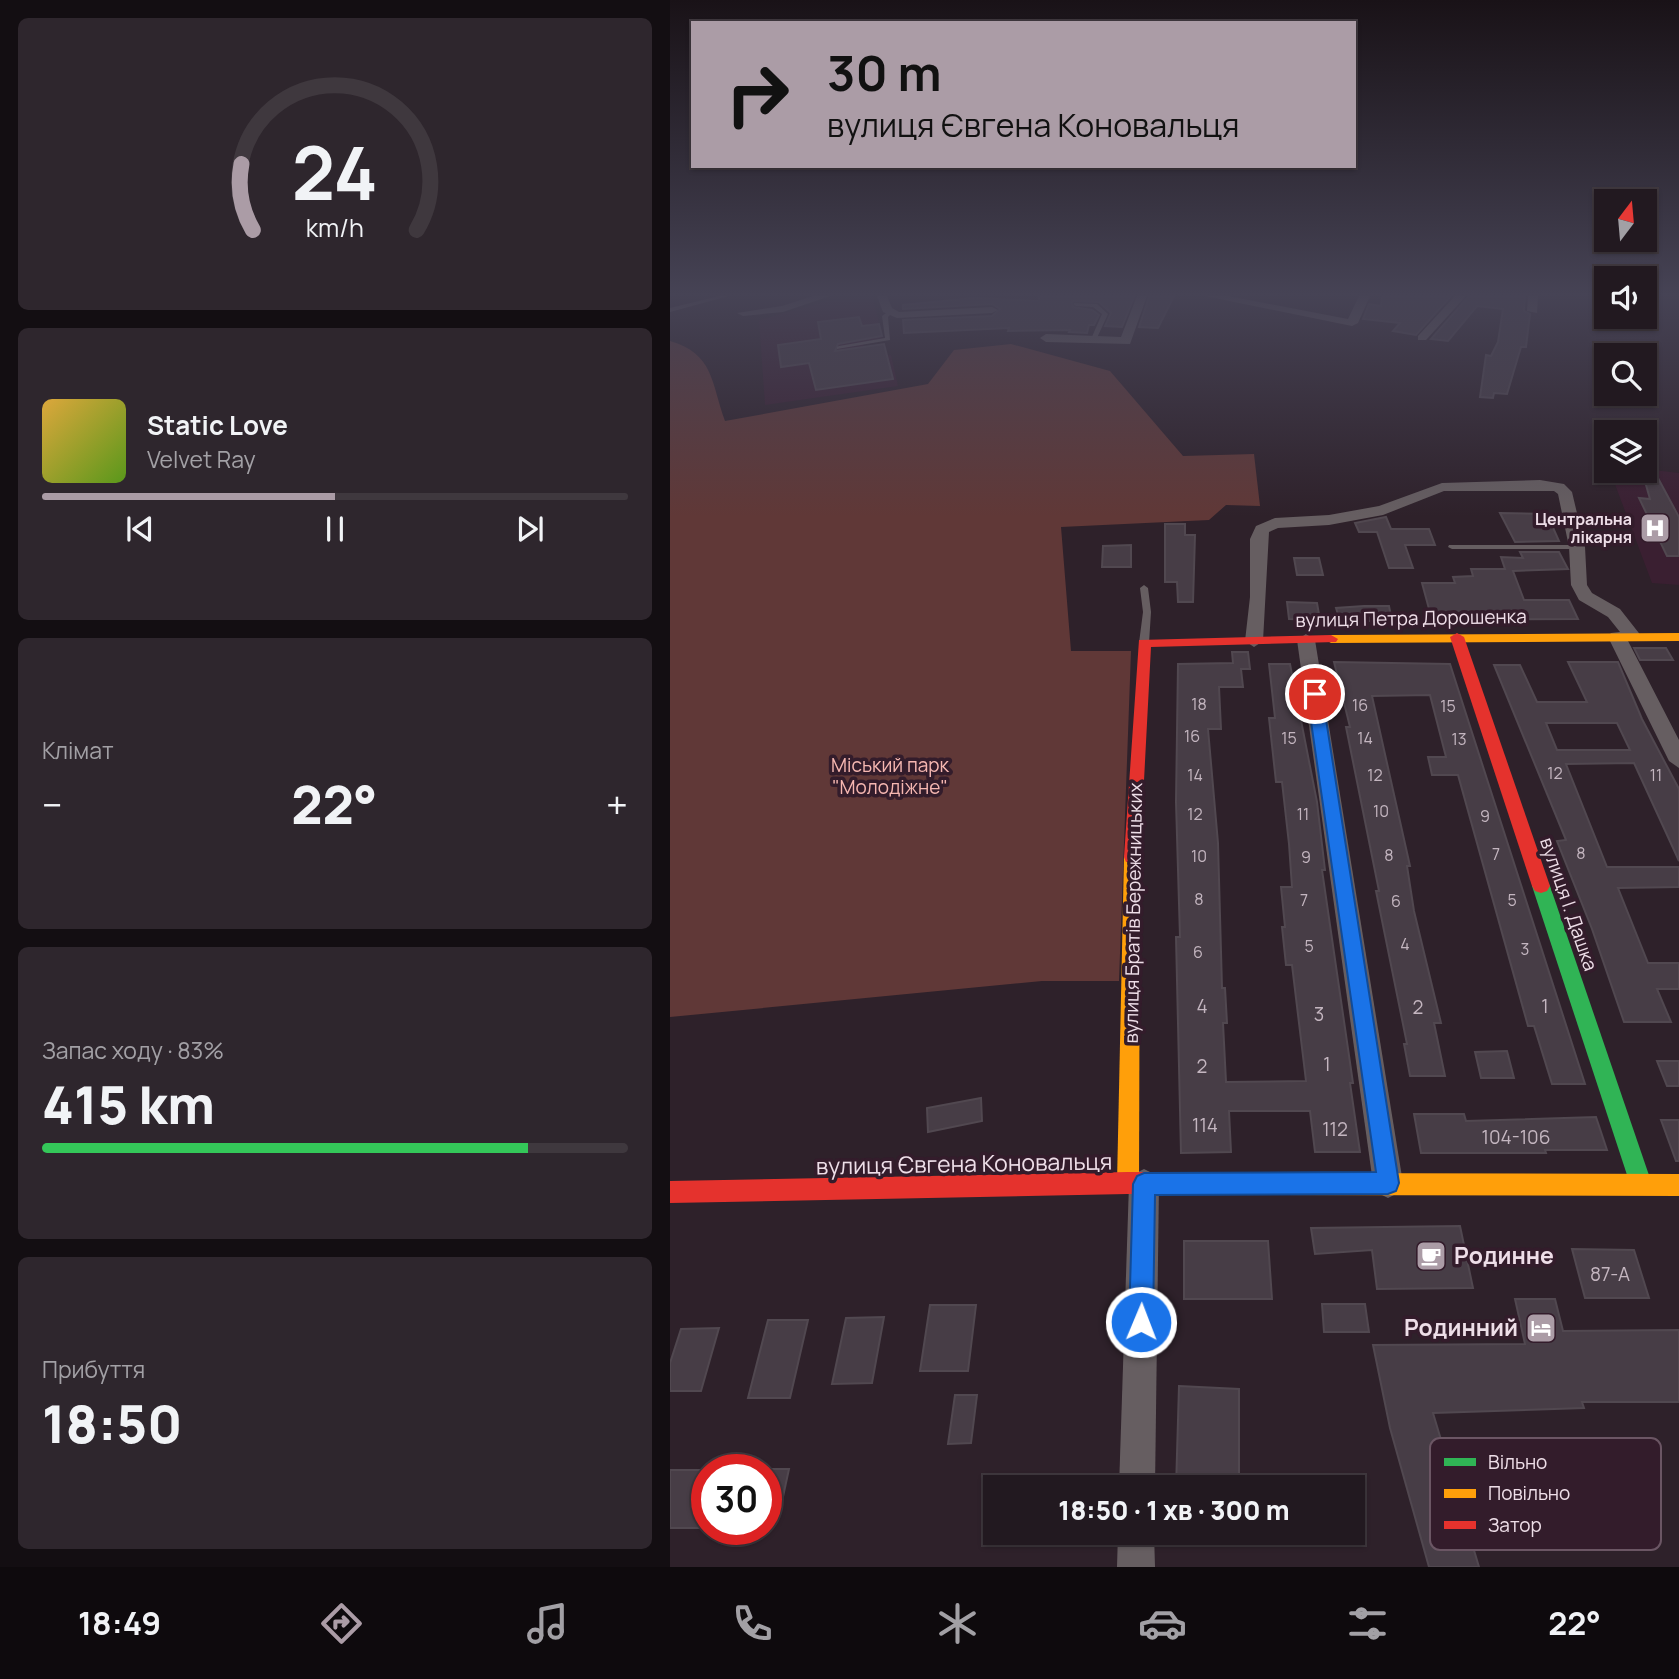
<!DOCTYPE html>
<html lang="uk">
<meta charset="utf-8">
<style>
body{margin:0;font-family:Manrope,sans-serif;background:#2e262d;color:#f1f3f6;height:100vh;display:flex;flex-direction:column;font-size:26px;white-space:nowrap}
*{box-sizing:border-box;margin:0}
p{font-size:23px;color:#a2a0a5}
.icon{flex:none;width:38px;height:38px;fill:none;stroke:currentColor;stroke-width:2;stroke-linecap:round;stroke-linejoin:round}
.map{position:relative;flex:1;overflow:hidden}
.sheet{display:flex;flex-direction:column;gap:18px;padding:18px;background:#130e12;width:670px}
.sheet>*{flex:none}
.banner{position:absolute;left:21px;top:21px;width:665px;height:147px;border-radius:0px;box-shadow:0 2px 5px #0004,0 0 0 2px #3f383e;background:#ab9ca6;color:#111;overflow:hidden}
.needle{width:46px;rotate:16deg}
.tools{position:absolute;left:924px;top:189px;display:grid;gap:14px}
.tools a{display:grid;place-items:center;width:63px;height:63px;border-radius:0px;background:#221920;box-shadow:0 2px 5px #0004,0 0 0 2px #3f383e;font-size:35px}
.speed{position:absolute;left:21px;top:1454px;display:flex;gap:14px;font-size:35px;font-weight:700;text-align:center}
.speed>*{display:grid;place-content:center;width:91px;height:91px;border-radius:50%;background:#221920;box-shadow:0 2px 5px #0004,0 0 0 2px #3f383e;line-height:1}
.speed .limit{border:10px solid #d22;background:#fff;color:#111}
.pin{position:absolute;display:grid;place-items:center;width:60px;height:60px;color:#fff;margin:-30px;border:4px solid #fff;border-radius:50%;box-shadow:0 2px 7px #0007}
.me{position:absolute;width:77px;margin:-38px;rotate:1deg;stroke-linejoin:round;filter:drop-shadow(0 0 5px #0008)}
.turn{display:flex;align-items:center;gap:24px;height:147px;padding:0 21px;font-size:32px}
.turn .icon{width:91px;height:91px;stroke-width:2.5}
.turn b{display:block;font-size:49px;line-height:60px}
.big{font-size:52px;font-weight:800;line-height:1.1}
.sheet .card{flex:1;display:flex;flex-direction:column;justify-content:center;gap:10px;min-width:0;padding:0 24px;border-radius:10px;background:#2e262d}
.sheet .dial{align-items:center;gap:0}
.dial svg{height:182px;overflow:visible;fill:none;stroke:#3f383e;stroke-width:7;stroke-linecap:round;text-anchor:middle}
.dial text{fill:#f1f3f6;stroke:none}
.song{display:flex;align-items:center;gap:21px}
.cover{width:84px;height:84px;border-radius:10px;background:linear-gradient(135deg,hsl(40 70% 55%),hsl(90 70% 35%))}
.played{height:7px;border-radius:4px;background:linear-gradient(90deg,#ab9ca6 50%,#3f383e 50%)}
.keys{display:flex;justify-content:space-around;direction:ltr}
.heat{display:flex;justify-content:space-between;align-items:center;font-size:38px;direction:ltr}
.charge{height:10px;border-radius:5px;background:linear-gradient(90deg,#34c759 83%,#3f383e 0)}
.trip{position:absolute;left:313px;top:1475px;width:382px;height:70px;border-radius:0px;background:#221920;box-shadow:0 2px 5px #0004,0 0 0 2px #3f383e;font-weight:800;line-height:70px;text-align:center}
.menu{display:flex;height:112px;justify-content:space-around;align-items:center;background:#0e0a0d;color:#a2a0a5}
.menu .icon{width:49px;height:49px}
.menu .active{color:#ab9ca6}
.menu b{font-size:32px;color:#f1f3f6}
main{display:flex;flex:1;min-height:0}
.map>svg:first-child{display:block}
.built{fill:#3a1f31}
.forest{fill:#603837}
.building{fill:#473d46;stroke:#514850;stroke-width:2;fill-rule:evenodd}
.lines{fill:none;stroke-linecap:round;stroke-linejoin:round}
.lane{fill:#665e61;fill-rule:evenodd}
.street{fill:#665e61;fill-rule:evenodd}
.fast{fill:#30b455;fill-rule:evenodd}
.slow{fill:#ff9f0a;fill-rule:evenodd}
.jam{fill:#e5322d;fill-rule:evenodd}
.route{fill:#1a73e8;stroke:#114b97;stroke-width:2}
.labels{text-anchor:middle;stroke-width:7;stroke-linejoin:round;paint-order:stroke}
.far-poi-label{font-size:16px;font-weight:bold;fill:#eedee8;stroke:#331c2b;text-anchor:end}
.number-label{font-size:16px;fill:#c4b6c0}
.street-label{font-size:19px;fill:#eedee8;stroke:#331c2b}
.park-label{font-size:19px;fill:#f6b7b1;stroke:#331c2b}
.near-number-label{font-size:19px;fill:#c4b6c0}
.near-street-label{font-size:23px;fill:#eedee8;stroke:#331c2b}
.near-poi-label{font-size:23px;font-weight:bold;fill:#eedee8;stroke:#331c2b;text-anchor:start}
.key{fill:#331c2b;stroke:#6b5664;stroke-width:2}
.key-label{font-size:19px;fill:#eedee8}
</style>
<main>
<section class="sheet">
<div class="card dial"><svg viewBox="0 0 100 80">
<path d="M14 69A42 42 0 1 1 86 69"/>
<path d="M14 69A42 42 0 0 1 9 40" stroke="#ab9ca6"/>
<text x="50" y="56" font-size="32" font-weight="700">24</text>
<text x="50" y="72" font-size="11">km/h</text>
</svg></div>
<div class="card">
<div class="song"><i class="cover"></i><div><b>Static Love</b><p>Velvet Ray</p></div></div>
<div class="played"></div>
<div class="keys"><svg class="icon" aria-label="previous" viewBox="0 0 24 24"><path d="M18 5L8 12l10 7zM5 5v14"/></svg><svg class="icon" aria-label="pause" viewBox="0 0 24 24"><path d="M8 5v14M16 5v14"/></svg><svg class="icon" aria-label="next" viewBox="0 0 24 24"><path d="M6 5l10 7-10 7zM19 5v14"/></svg></div>
</div>
<div class="card"><p>Клімат</p>
<div class="heat"><a>−</a><b class="big">22°</b><a>+</a></div>
</div>
<div class="card"><p>Запас ходу · 83%</p><b class="big">415 km</b><div class="charge"></div></div>
<div class="card"><p>Прибуття</p><b class="big">18:50</b></div>
</section>
<div class="map">
<svg width="1009" height="1567" viewBox="0 0 1009 1567">
<rect width="100%" height="100%" fill="#2e212a"/>
<g class="built">
<polygon points="203,296 212,338 193,343 197,358 221,355 228,386 95,405 89,320 157,301"/>
<polygon points="975,469 1009,473 1009,585 982,583 940,471"/>
</g>
<path class="forest" d="M 0,341 C 44,354 41,382 55,421 L 258,384 L 284,350 L 341,344 L 440,371 L 513,456 L 584,454 L 590,506 L 556,505 L 539,520 L 391,527 L 401,651 L 461,651 L 449,981 L 372,981 L 0,1017 Z"/>
<g class="building">
<polygon points="369,296 464,297 452,327 435,326 441,313 429,302 402,301 403,307 422,310 429,315 424,325 419,325 417,333 399,332 400,330 338,331 339,328 234,333 233,320 322,316 330,309 322,304 233,309 233,305 304,298 369,301"/>
<polygon points="504,296 488,328 469,327 479,297"/>
<polygon points="712,296 781,296 746,335 723,331 730,323 693,319 699,304 711,306"/>
<polygon points="799,296 855,296 854,311 860,314 856,347 851,347 837,394 824,393 823,398 810,397 816,355 821,356 828,342 833,309 807,306 778,341 761,339"/>
<polygon points="189,317 192,326 209,324 212,336 168,344 165,351 214,344 223,379 146,390 139,363 111,367 108,345 151,339 148,322"/>
<polygon points="975,454 1009,517 1009,556 997,556 969,498 980,499 972,471 975,471"/>
<polygon points="830,513 877,514 889,541 845,542"/>
<polygon points="716,517 721,529 759,529 765,545 735,545 743,568 719,568 707,532 689,532 685,523"/>
<polygon points="495,524 515,524 515,535 525,535 523,602 508,602 507,582 495,582"/>
<polygon points="461,545 461,567 432,567 433,546"/>
<polygon points="850,552 889,552 898,569 843,571 854,600 899,600 908,619 762,620 752,583 785,583 783,577 803,576 801,569 835,569 831,557 853,558"/>
<polygon points="624,558 649,558 653,575 627,575"/>
<polygon points="617,602 647,603 650,620 619,619"/>
<polygon points="694,606 719,606 722,621 670,621 666,608"/>
<polygon points="964,648 996,648 1003,660 970,660"/>
<polygon points="562,652 578,652 580,669 571,669 573,687 549,687 551,729 538,729 548,843 552,988 555,988 557,1023 553,1023 556,1082 636,1081 622,965 616,965 612,927 615,927 611,887 622,887 619,844 612,782 606,782 599,718 605,718 599,664 620,664 647,802 655,870 652,870 683,1083 680,1083 690,1152 645,1152 640,1111 559,1111 561,1152 511,1153 506,937 510,937 506,802 508,664 563,663"/>
<polygon points="664,662 780,664 915,1084 882,1084 864,1026 858,1026 788,775 762,775 758,757 776,757 760,695 702,696 740,866 737,866 744,911 771,1023 764,1023 775,1076 740,1076 734,1044 737,1044 706,891 709,891 676,727 680,727"/>
<path d="M 898,662 L 948,662 L 972,719 L 1009,789 L 1009,861 L 964,763 L 896,764 L 937,867 L 1009,867 L 1009,887 L 948,888 L 978,963 L 1009,963 L 1009,989 L 987,989 L 1001,1022 L 954,1022 L 922,929 L 887,841 L 896,840 L 824,665 L 850,665 L 867,702 L 917,702 ZM 876,723 L 947,723 L 960,750 L 887,750 Z"/>
<polygon points="837,1051 844,1078 811,1078 805,1052"/>
<polygon points="987,1061 1009,1061 1009,1086 997,1086"/>
<polygon points="311,1098 312,1121 258,1132 257,1108"/>
<polygon points="744,1114 794,1114 796,1121 926,1117 937,1150 875,1150 876,1153 751,1153"/>
<polygon points="991,1120 1009,1120 1009,1161 1006,1161"/>
<polygon points="790,1226 803,1288 707,1289 702,1250 645,1254 641,1228"/>
<polygon points="514,1241 598,1241 602,1299 514,1299"/>
<polygon points="902,1249 964,1250 979,1298 915,1298"/>
<polygon points="845,1299 885,1299 893,1331 1009,1330 1009,1402 912,1402 914,1408 763,1413 809,1567 759,1567 720,1428 703,1345 855,1344"/>
<polygon points="652,1304 695,1304 699,1332 654,1332"/>
<polygon points="260,1305 306,1305 298,1371 250,1371"/>
<polygon points="214,1317 202,1383 162,1384 176,1318"/>
<polygon points="98,1320 138,1320 120,1398 78,1398"/>
<polygon points="49,1328 31,1391 0,1391 0,1363 11,1329"/>
<polygon points="509,1386 569,1389 569,1488 506,1488"/>
<polygon points="285,1395 307,1395 301,1443 278,1444"/>
<polygon points="96,1469 119,1469 111,1506 96,1506"/>
<polygon points="0,1470 37,1470 37,1504 30,1528 0,1528"/>
</g>
<g class="lines">
<g class="lane">
<polygon points="49,296 59,296 0,312 0,308"/>
<polygon points="404,303 427,304 438,314 426,340 421,339 432,314 423,307 406,306 404,305"/>
<polygon points="219,311 222,313 218,317 220,340 167,349 167,347 169,346 215,338 212,316"/>
<polygon points="779,545 907,545 911,547 907,549 782,549 778,547"/>
<polygon points="474,585 478,588 481,612 479,643 474,646 469,643 473,612 470,588"/>
</g>
<g class="street">
<polygon points="143,296 160,296 113,312 73,316 67,313 112,306"/>
<polygon points="207,296 217,296 222,308 229,312 322,307 328,310 322,313 227,318 213,312"/>
<polygon points="467,296 477,296 460,344 376,342 370,338 376,334 451,337"/>
<polygon points="535,296 558,296 678,319 689,296 700,296 688,323 682,326"/>
<polygon points="785,296 796,296 756,340 748,340 748,336"/>
<polygon points="858,296 868,296 867,313 857,311"/>
<polygon points="870,480 894,484 902,492 915,547 917,585 922,593 950,609 972,637 969,641 958,641 1009,740 1009,768 999,761 938,637 941,633 950,632 938,617 909,600 901,585 899,547 888,494 884,491 774,491 713,515 659,525 608,528 599,532 593,641 584,647 575,641 580,597 580,539 586,526 605,518 659,515 709,506 772,483"/>
<polygon points="636,634 645,640 733,1183 728,1193 718,1198 708,1193 703,1183 627,640"/>
<polygon points="474,1169 484,1174 489,1184 485,1488 449,1488 459,1184 464,1174"/>
<polygon points="448,1533 484,1533 485,1567 447,1567"/>
</g>
<polygon class="fast" points="871,879 877,881 880,886 982,1184 979,1192 971,1195 963,1192 960,1184 862,886 865,881"/>
<g class="slow">
<polygon points="1009,633 1009,641 661,643 654,639 661,635"/>
<polygon points="462,850 468,852 470,857 469,1183 466,1191 458,1194 450,1191 447,1183 454,857 456,852"/>
<polygon points="608,1173 1009,1174 1009,1196 608,1195 600,1192 597,1184 600,1176"/>
</g>
<g class="jam">
<polygon points="787,633 794,637 880,886 877,891 871,893 865,891 862,886 780,637"/>
<polygon points="661,635 668,639 666,642 481,647 470,857 468,862 456,862 454,857 469,640"/>
<polygon points="458,1172 608,1173 616,1176 619,1184 616,1192 608,1195 458,1194 0,1203 0,1181"/>
</g>
</g>
<linearGradient id="sky" x2="0" y2="1"><stop stop-color="#191217"/><stop offset="0.57" stop-color="#464355"/><stop offset="1" stop-color="#464355" stop-opacity="0"/></linearGradient>
<rect width="1009" height="516" fill="url(#sky)"/>
<polygon class="route" points="645,690 652,694 729,1183 726,1191 718,1194 485,1195 483,1322 480,1330 471,1334 462,1330 459,1322 463,1184 467,1176 474,1173 706,1172 637,694"/>
<defs>
<g id="hospital-square" transform="scale(1.575)"><rect x="-9" y="-9" width="18" height="18" rx="4" fill="#ab9ca6" stroke="#331c2b"/><path d="M-5-5h3v3.5h4V-5h3V5h-3V1.5h-4V5h-3Z" fill="#fff"/></g>
<g id="cafe-square" transform="scale(1.575)"><rect x="-9" y="-9" width="18" height="18" rx="4" fill="#ab9ca6" stroke="#331c2b"/><path d="M-5.5-4.5H6V0H3Q3 3.5 0 3.5H-2.5Q-5.5 3.5-5.5 0ZM3-3.2v2h1.7v-2ZM-6 4.5H4V6H-6Z" fill="#fff"/></g>
<g id="hotel-square" transform="scale(1.575)"><rect x="-9" y="-9" width="18" height="18" rx="4" fill="#ab9ca6" stroke="#331c2b"/><path d="M-6-4.5h1.5V1H6V5H4.5V3h-9V5H-6ZM-4 0a1.8 1.8 0 1 1 3.6 0ZM.5 0V-2.5h3Q6-2.5 6 0Z" fill="#fff"/></g>
</defs>
<g fill-rule="evenodd">
<use href="#hospital-square" x="985" y="528"/>
<use href="#cafe-square" x="761" y="1256"/>
<use href="#hotel-square" x="871" y="1328"/>
</g>
<g class="labels">
<g class="far-poi-label">
<text x="962" y="525">Центральна<tspan x="962" dy="18">лікарня</tspan></text>
</g>
<g class="number-label">
<text x="529" y="710">18</text>
<text x="690" y="711">16</text>
<text x="778" y="712">15</text>
<text x="522" y="742">16</text>
<text x="619" y="744">15</text>
<text x="695" y="744">14</text>
<text x="789" y="745">13</text>
<text x="885" y="779">12</text>
<text x="525" y="781">14</text>
<text x="705" y="781">12</text>
<text x="986" y="781">11</text>
<text x="711" y="817">10</text>
<text x="525" y="820">12</text>
<text x="633" y="820">11</text>
<text x="815" y="822">9</text>
<text x="911" y="859">8</text>
<text x="826" y="860">7</text>
<text x="719" y="861">8</text>
<text x="529" y="862">10</text>
<text x="636" y="863">9</text>
<text x="529" y="905">8</text>
<text x="634" y="906">7</text>
<text x="842" y="906">5</text>
<text x="726" y="907">6</text>
<text x="735" y="950">4</text>
<text x="639" y="952">5</text>
<text x="855" y="955">3</text>
<text x="528" y="958">6</text>
</g>
<g class="street-label">
<text transform="translate(741 618) rotate(-1)" y="7">вулиця Петра Дорошенка</text>
<text transform="translate(899 904) rotate(71)" y="7">вулиця І. Дашка</text>
<text transform="translate(463 913) rotate(-89)" y="7">вулиця Братів Бережницьких</text>
</g>
<g class="park-label">
<text x="220" y="772">Міський парк<tspan x="220" dy="22">"Молодіжне"</tspan></text>
</g>
<g class="near-number-label">
<text x="532" y="1013">4</text>
<text x="875" y="1013">1</text>
<text x="748" y="1014">2</text>
<text x="649" y="1021">3</text>
<text x="657" y="1071">1</text>
<text x="532" y="1073">2</text>
<text x="535" y="1132">114</text>
<text x="665" y="1136">112</text>
<text x="846" y="1144">104-106</text>
<text x="940" y="1281">87-А</text>
</g>
<g class="near-street-label">
<text transform="translate(294 1164) rotate(-1)" y="8">вулиця Євгена Коновальця</text>
</g>
<g class="near-poi-label">
<text x="784" y="1264">Родинне</text>
<text x="848" y="1336" text-anchor="end">Родинний</text>
</g>
</g>
<rect x="760" y="1438" width="231" height="112" rx="10" class="key"/>
<rect x="774" y="1458" width="32" height="8" fill="#30b455"/>
<rect x="774" y="1489" width="32" height="9" fill="#ff9f0a"/>
<rect x="774" y="1521" width="32" height="8" fill="#e5322d"/>
<g class="key-label">
<text x="818" y="1469">Вільно</text>
<text x="818" y="1500">Повільно</text>
<text x="818" y="1532">Затор</text>
</g>
</svg>
<div class="tools">
<a><svg class="needle" viewBox="-14 -14 28 28"><path d="M0-13l5 13h-10z" fill="#e53935"/><path d="M0 13l5-13h-10z" fill="#a2a0a5"/></svg></a>
<a><svg class="icon" aria-label="sound" viewBox="0 0 24 24"><path d="M4 9h4l5-4v14l-5-4H4zM17 9q2 3 0 6"/></svg></a>
<a><svg class="icon" aria-label="search" viewBox="0 0 24 24"><circle cx="10" cy="10" r="6"/><path d="M15 15l6 6"/></svg></a>
<a><svg class="icon" aria-label="layers" viewBox="0 0 24 24"><path d="M12 4l9 5-9 5-9-5zM3 14l9 5 9-5"/></svg></a>
</div>
<div class="speed"><div class="limit">30</div></div>
<div class="pin" style="left:645px;top:694px;background:#d93025"><svg class="icon" aria-label="arrive" viewBox="0 0 24 24"><path d="M6 21V4h12l-3 4 3 4H6"/></svg></div>
<svg class="me" style="left:471px;top:1322px" viewBox="-20 -20 40 40"><circle r="17" fill="#1a73e8" stroke="#fff" stroke-width="3"/><path d="M0-11L8 9 0 5-8 9z" fill="#fff"/></svg>
<div class="trip">18:50 · 1 хв · 300 m</div>
<div class="banner">
<div class="turn"><svg class="icon" aria-label="right" viewBox="0 0 24 24"><path d="M7 20v-9h11M14 6l5 5-5 5"/></svg><div><b>30 m</b>вулиця Євгена Коновальця</div></div>
</div>
</div>
</main>
<nav class="menu">
<b>18:49</b>
<svg class="icon active" aria-label="directions" viewBox="0 0 24 24"><path d="M12 3l9 9-9 9-9-9zM9 14v-3h6M13 9l2 2-2 2"/></svg>
<svg class="icon" aria-label="music" viewBox="0 0 24 24"><path d="M9 18V5l10-2v13"/><circle cx="6" cy="18" r="3"/><circle cx="16" cy="16" r="3"/></svg>
<svg class="icon" aria-label="phone" viewBox="0 0 24 24"><path d="M5 4h4l2 5-3 2q2 4 5 5l2-3 5 2v4C11 20 4 13 5 4z"/></svg>
<svg class="icon" aria-label="climate" viewBox="0 0 24 24"><path d="M12 3v18M4 7l16 10M4 17L20 7"/></svg>
<svg class="icon" aria-label="car" viewBox="0 0 24 24"><path d="M5 17H2v-5l4-1 3-4h7l3 4 3 1v5h-3M9 17h6M6 11h13"/><circle cx="7" cy="17" r="2"/><circle cx="17" cy="17" r="2"/></svg>
<svg class="icon" aria-label="filters" viewBox="0 0 24 24"><path d="M4 7h16M4 17h16"/><circle cx="9" cy="7" r="2"/><circle cx="15" cy="17" r="2"/></svg>
<b>22°</b>
</nav>
